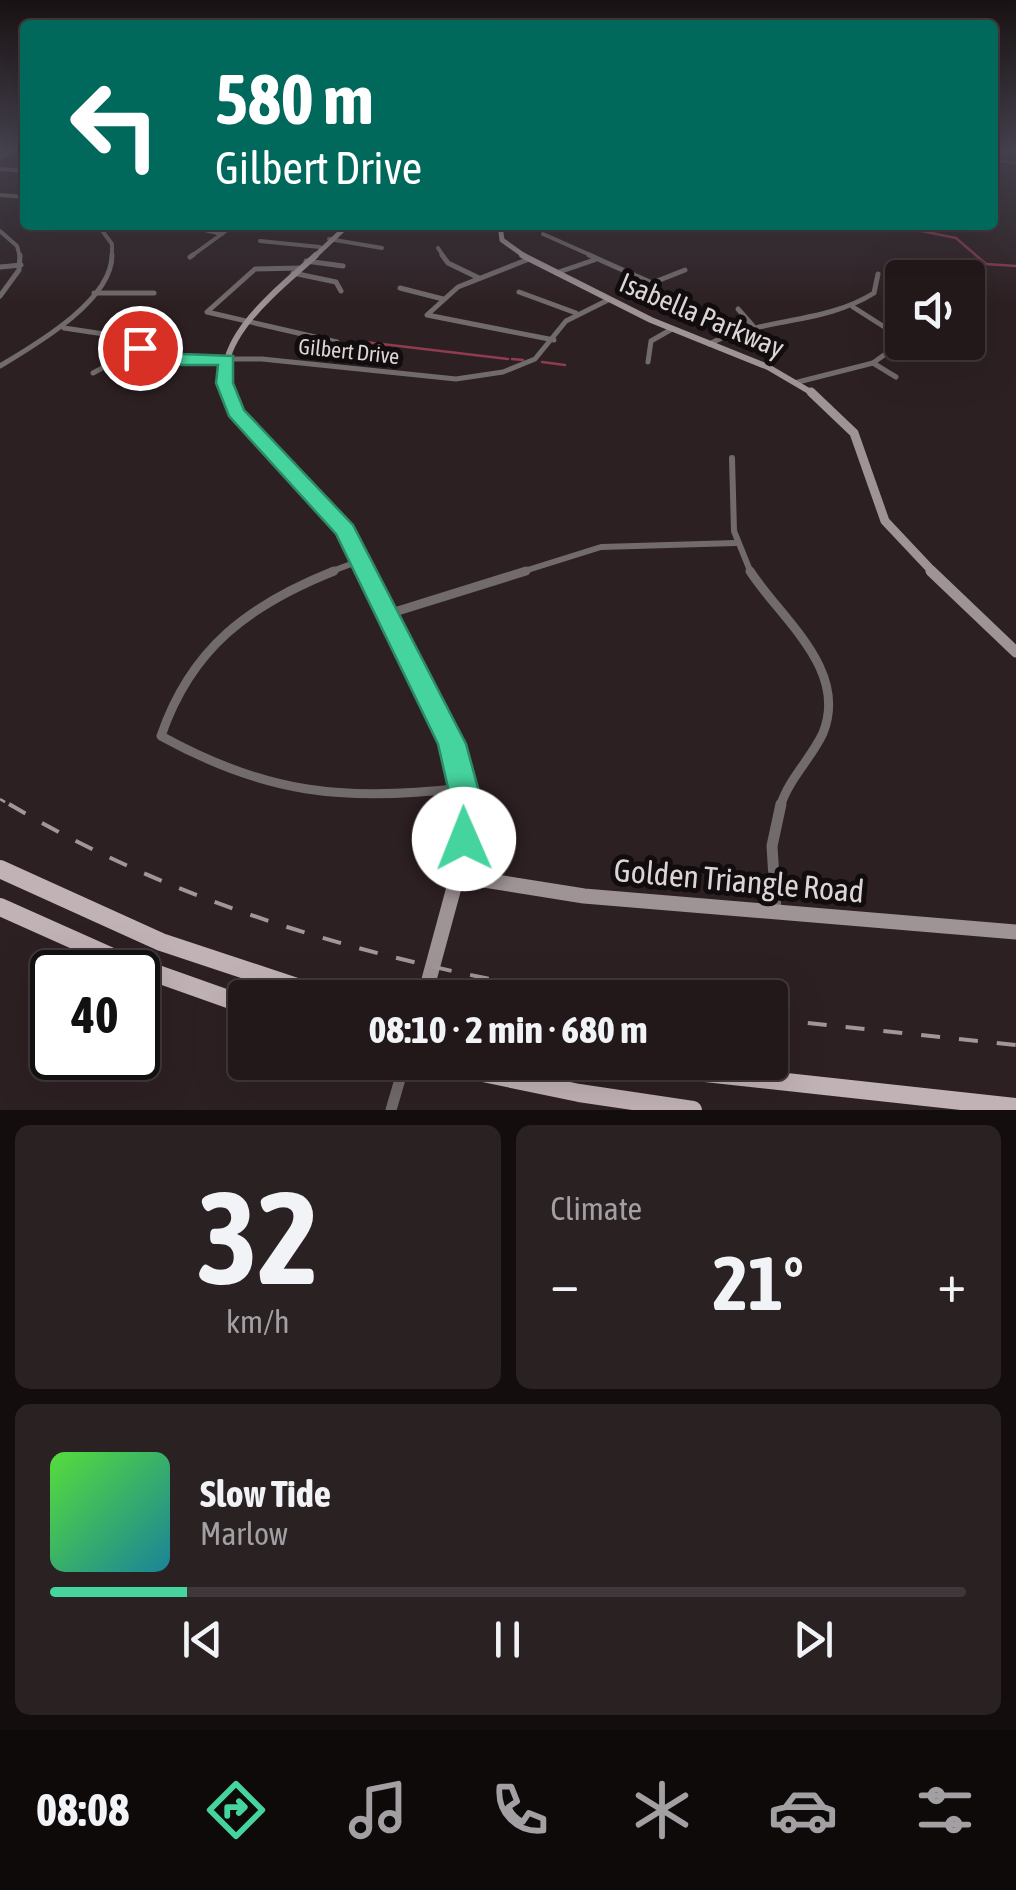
<!DOCTYPE html>
<meta charset="utf-8">
<style>
body{margin:0;font-family:"Asap Condensed",sans-serif;background:#2a2123;color:#f1f3f6;height:100vh;display:flex;flex-direction:column;font-size:38px;white-space:nowrap}
*{box-sizing:border-box;margin:0}
p{font-size:32px;color:#a2a0a2}
.icon{flex:none;width:55px;height:55px;fill:none;stroke:currentColor;stroke-width:2;stroke-linecap:round;stroke-linejoin:round}
.map{position:relative;height:1110px;overflow:hidden}
.panel{display:flex;flex-direction:column;gap:15px;padding:15px;background:#130d0e;flex:1}
.panel>*{flex:none}
.hud{position:absolute;left:20px;top:20px;width:978px;height:210px;border-radius:10px;box-shadow:0 10px 40px #0002,0 0 0 2px #3f3739;background:#00695c;color:#fff;overflow:hidden}
.fabs{position:absolute;left:885px;top:260px;display:grid;gap:20px}
.fabs a{display:grid;place-items:center;width:100px;height:100px;border-radius:10px;background:#22181a;box-shadow:0 10px 40px #0002,0 0 0 2px #3f3739;font-size:50px}
.speed{position:absolute;left:30px;top:950px;display:flex;gap:20px;font-size:50px;font-weight:700;text-align:center}
.speed>*{display:grid;place-content:center;width:130px;height:130px;border-radius:50%;background:#22181a;box-shadow:0 10px 40px #0002,0 0 0 2px #3f3739;line-height:1}
.speed .limit{border:5px solid #111;border-radius:15px;background:#fff;color:#111}
.pin{position:absolute;display:grid;place-items:center;width:85px;height:85px;color:#fff;margin:-42px;border:5px solid #fff;border-radius:50%;box-shadow:0 2px 10px #0007}
.me{position:absolute;width:110px;margin:-55px;rotate:359deg;stroke-linejoin:round;filter:drop-shadow(0 0 8px #0008)}
.turn{display:flex;align-items:center;gap:35px;height:210px;padding:0 30px;font-size:45px}
.turn .icon{width:130px;height:130px;stroke-width:2.5}
.turn b{display:block;font-size:70px;line-height:85px}
.big{font-size:75px;font-weight:700;line-height:1.1}
.panel .widget{flex:1;display:flex;flex-direction:column;justify-content:center;gap:15px;min-width:0;padding:0 35px;border-radius:15px;background:#2a2123}
.panel .dial{align-items:center;gap:0}
.dial b{font-size:130px;line-height:1}
.song{display:flex;align-items:center;gap:30px}
.cover{width:120px;height:120px;border-radius:15px;background:linear-gradient(135deg,hsl(110 70% 55%),hsl(190 70% 35%))}
.played{height:10px;border-radius:5px;background:linear-gradient(90deg,#46d49e 15%,#3f3739 15%)}
.keys{display:flex;justify-content:space-around;direction:ltr}
.heat{display:flex;justify-content:space-between;align-items:center;font-size:55px;direction:ltr}
.panel .tiles{flex:1;display:grid;gap:15px;grid-template-columns:1fr 1fr}
.widget:last-child{grid-column:span 2}
.trip{position:absolute;left:228px;top:980px;width:560px;height:100px;border-radius:10px;background:#22181a;box-shadow:0 10px 40px #0002,0 0 0 2px #3f3739;font-weight:700;line-height:100px;text-align:center}
.dock{display:flex;height:160px;justify-content:space-around;align-items:center;background:#0e0a0a;color:#a2a0a2}
.dock .icon{width:70px;height:70px}
.dock .selected{color:#46d49e}
.dock b{font-size:45px;color:#f1f3f6}
.map>svg:first-child{display:block}
.lines{fill:none;stroke-linecap:round;stroke-linejoin:round}
.stream{stroke:#8f3c50;stroke-width:2.5}
.street-far4{stroke:#726b6c;stroke-width:4}
.street-far3{stroke:#726b6c;stroke-width:5}
.street-far2{stroke:#726b6c;stroke-width:6}
.street-far1{stroke:#726b6c;stroke-width:9}
.street{stroke:#726b6c;stroke-width:11}
.secondary-far4{stroke:#9e9395;stroke-width:5}
.secondary-far3{stroke:#9e9395;stroke-width:6}
.secondary-far2{stroke:#9e9395;stroke-width:9}
.secondary-far1{stroke:#9e9395;stroke-width:11}
.secondary{stroke:#9e9395;stroke-width:15}
.primary{stroke:#c1b2b5;stroke-width:18}
.rail-far1{stroke:#a19698;stroke-width:2.5;stroke-dasharray:6 6;stroke-linecap:butt}
.rail{stroke:#a19698;stroke-width:4;stroke-dasharray:19 19;stroke-linecap:butt}
.route{fill:#46d49e;stroke:#2e8a67;stroke-width:2.5}
.labels{text-anchor:middle;stroke-width:10;stroke-linejoin:round;paint-order:stroke}
.far-street-label{font-size:22px;fill:#ddd4d5;stroke:#110c0d}
.street-label{font-size:28px;fill:#ddd4d5;stroke:#110c0d}
.near-street-label{font-size:32px;fill:#ddd4d5;stroke:#110c0d}
</style>
<div class="map">
<svg width="1016" height="1110" viewBox="0 0 1016 1110">
<rect width="100%" height="100%" fill="#2d2022"/>
<g class="lines">
<g class="stream">
<polyline points="992,160 1016,163"/>
<polyline points="892,225 956,238 986,264 1016,266"/>
<polyline points="365,342 508,359"/>
<polyline points="512,359 523,360"/>
<polyline points="542,362 565,365"/>
</g>
<g class="street-far4">
<polyline points="0,157 13,151"/>
<polyline points="0,169 25,171"/>
<polyline points="0,195 25,197"/>
<polyline points="98,225 112,244 112,257"/>
<polyline points="183,225 222,234"/>
<polyline points="288,225 340,230"/>
<polyline points="381,228 385,225"/>
<polyline points="0,231 17,246 20,257"/>
<polyline points="543,234 595,257"/>
<polyline points="329,239 382,248"/>
<polyline points="260,241 320,247"/>
<polyline points="438,248 444,257"/>
<polyline points="190,257 234,225"/>
</g>
<g class="street-far3">
<polyline points="442,255 448,263 479,278"/>
<polyline points="589,255 652,283 685,270"/>
<polyline points="190,257 193,255"/>
<polyline points="529,259 458,287 427,315 554,340"/>
<polyline points="306,261 343,266"/>
<polyline points="0,267 21,265"/>
<polyline points="299,268 255,269 207,312 337,342"/>
<polyline points="293,273 336,282 341,291"/>
<polyline points="556,273 594,260"/>
<polyline points="400,288 443,299"/>
<polyline points="519,292 576,313"/>
<polyline points="94,293 154,293"/>
<polyline points="0,296 19,270 20,255"/>
<polyline points="738,309 753,326"/>
<polyline points="64,328 104,334 182,359 262,359 456,379 503,372 535,359 566,321 608,300"/>
<path d="M 709,344 C 762,317 823,325 874,293 L 878,274"/>
<polyline points="648,362 651,341 672,329"/>
<polyline points="873,363 896,377"/>
<path d="M 0,366 C 35,345 112,301 112,255"/>
<polyline points="93,373 140,348"/>
<polyline points="798,382 873,363 891,350 886,328 853,307"/>
</g>
<g class="street-far2">
<polyline points="732,458 734,531 751,573"/>
<polyline points="327,573 362,560"/>
<polyline points="518,573 601,547 736,543"/>
</g>
<g class="street-far1">
<path d="M 334,571 C 249,605 191,648 161,736 C 266,794 345,802 463,788"/>
<path d="M 750,571 C 780,618 849,669 823,733 C 811,759 789,778 780,807"/>
<polyline points="388,614 526,571"/>
</g>
<g class="street">
<polyline points="776,910 772,846 781,804"/>
<polyline points="391,1110 405,1062"/>
</g>
<g class="secondary-far4">
<polyline points="500,225 502,240 526,257"/>
<polyline points="314,257 348,225"/>
</g>
<g class="secondary-far3">
<polyline points="522,255 651,320 768,367 814,394"/>
<path d="M 229,394 C 207,341 283,286 316,255"/>
</g>
<g class="secondary-far2">
<polyline points="228,392 236,412 346,531 366,573"/>
<polyline points="811,392 854,433 885,521 934,573"/>
</g>
<g class="secondary-far1">
<polyline points="365,571 456,758 465,807"/>
<polyline points="931,571 1016,652"/>
</g>
<g class="secondary">
<polyline points="459,876 584,896 1016,932"/>
<polyline points="424,998 462,858 465,804"/>
</g>
<g class="primary">
<polyline points="0,869 161,942 330,998"/>
<polyline points="0,907 121,961 245,1005"/>
<polyline points="430,1062 579,1093 693,1110"/>
<polyline points="604,1062 1016,1107"/>
</g>
<polyline class="rail-far1" points="0,799 13,807"/>
<g class="rail">
<path d="M 9,804 C 189,911 388,964 593,998"/>
<polyline points="770,1019 1016,1045"/>
</g>
</g>
<linearGradient id="sky" x2="0" y2="1"><stop stop-color="#191213"/><stop offset="0.49" stop-color="#46424f"/><stop offset="1" stop-color="#46424f" stop-opacity="0"/></linearGradient>
<rect width="1016" height="306" fill="url(#sky)"/>
<polygon class="route" points="140,343 183,354 233,356 233,383 244,410 353,525 466,744 478,788 480,839 475,849 464,853 453,849 449,839 448,788 438,744 336,534 229,416 216,383 218,365 182,365 134,351 132,348"/>
<g class="labels">
<g class="far-street-label">
<text transform="translate(349 351) rotate(6)" y="8">Gilbert Drive</text>
</g>
<g class="street-label">
<text transform="translate(702 315) rotate(23)" y="10">Isabella Parkway</text>
</g>
<g class="near-street-label">
<text transform="translate(739 881) rotate(5)" y="11">Golden Triangle Road</text>
</g>
</g>
</svg>
<div class="fabs">
<a><svg class="icon" aria-label="sound" viewBox="0 0 24 24"><path d="M4 9h4l5-4v14l-5-4H4zM17 9q2 3 0 6"/></svg></a>
</div>
<div class="speed"><div class="limit">40</div></div>
<div class="pin" style="left:140px;top:348px;background:#d93025"><svg class="icon" aria-label="arrive" viewBox="0 0 24 24"><path d="M6 21V4h12l-3 4 3 4H6"/></svg></div>
<svg class="me" style="left:464px;top:839px" viewBox="-20 -20 40 40"><circle r="19" fill="#fff"/><path d="M0-13L10 11 0 6-10 11z" fill="#46d49e"/></svg>
<div class="trip">08:10 · 2 min · 680 m</div>
<div class="hud">
<div class="turn"><svg class="icon" aria-label="left" viewBox="0 0 24 24"><path d="M17 20v-9H6M10 6l-5 5 5 5"/></svg><div><b>580 m</b>Gilbert Drive</div></div>
</div>
</div>
<section class="panel">
<div class="tiles">
<div class="widget dial"><b>32</b><p>km/h</p></div>
<div class="widget"><p>Climate</p>
<div class="heat"><a>−</a><b class="big">21°</b><a>+</a></div>
</div>
<div class="widget">
<div class="song"><i class="cover"></i><div><b>Slow Tide</b><p>Marlow</p></div></div>
<div class="played"></div>
<div class="keys"><svg class="icon" aria-label="previous" viewBox="0 0 24 24"><path d="M18 5L8 12l10 7zM5 5v14"/></svg><svg class="icon" aria-label="pause" viewBox="0 0 24 24"><path d="M8 5v14M16 5v14"/></svg><svg class="icon" aria-label="next" viewBox="0 0 24 24"><path d="M6 5l10 7-10 7zM19 5v14"/></svg></div>
</div>
</div>
</section>
<nav class="dock">
<b>08:08</b>
<svg class="icon selected" aria-label="directions" viewBox="0 0 24 24"><path d="M12 3l9 9-9 9-9-9zM9 14v-3h6M13 9l2 2-2 2"/></svg>
<svg class="icon" aria-label="music" viewBox="0 0 24 24"><path d="M9 18V5l10-2v13"/><circle cx="6" cy="18" r="3"/><circle cx="16" cy="16" r="3"/></svg>
<svg class="icon" aria-label="phone" viewBox="0 0 24 24"><path d="M5 4h4l2 5-3 2q2 4 5 5l2-3 5 2v4C11 20 4 13 5 4z"/></svg>
<svg class="icon" aria-label="climate" viewBox="0 0 24 24"><path d="M12 3v18M4 7l16 10M4 17L20 7"/></svg>
<svg class="icon" aria-label="car" viewBox="0 0 24 24"><path d="M5 17H2v-5l4-1 3-4h7l3 4 3 1v5h-3M9 17h6M6 11h13"/><circle cx="7" cy="17" r="2"/><circle cx="17" cy="17" r="2"/></svg>
<svg class="icon" aria-label="filters" viewBox="0 0 24 24"><path d="M4 7h16M4 17h16"/><circle cx="9" cy="7" r="2"/><circle cx="15" cy="17" r="2"/></svg>
</nav>
